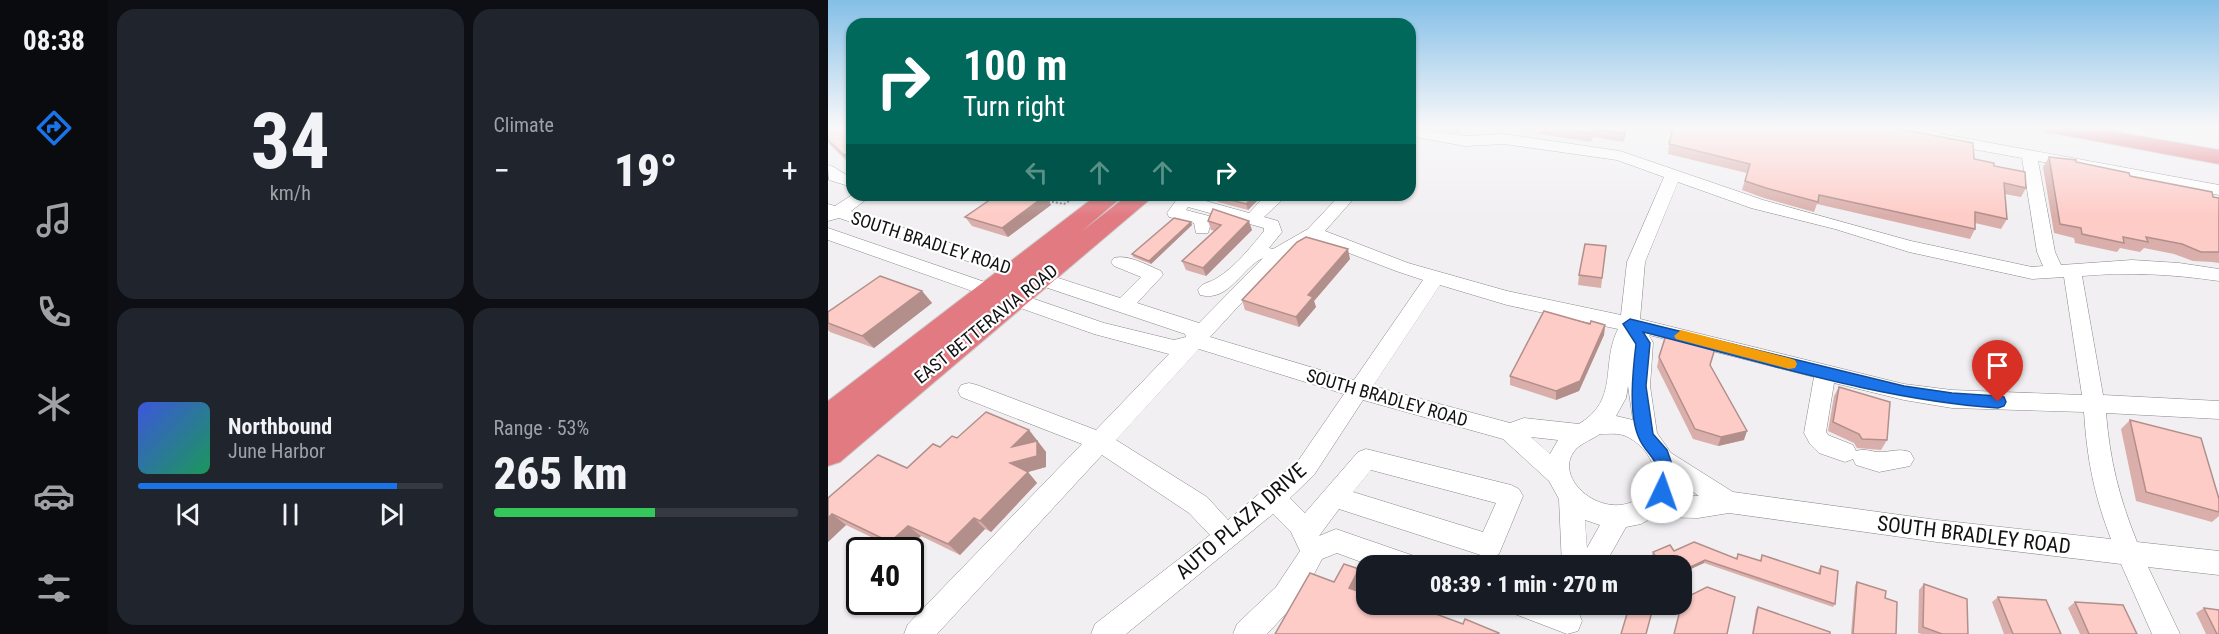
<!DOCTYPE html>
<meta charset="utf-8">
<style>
body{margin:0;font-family:"Roboto Condensed",sans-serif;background:#20242c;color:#f1f3f6;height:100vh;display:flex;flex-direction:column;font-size:22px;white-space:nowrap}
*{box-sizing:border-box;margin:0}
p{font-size:20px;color:#9ea1a6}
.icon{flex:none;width:33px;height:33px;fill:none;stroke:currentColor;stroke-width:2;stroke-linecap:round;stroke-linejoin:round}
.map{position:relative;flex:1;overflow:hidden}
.drawer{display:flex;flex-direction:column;gap:9px;padding:9px;background:#0d0f14;width:720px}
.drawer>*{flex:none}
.top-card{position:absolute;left:18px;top:18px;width:570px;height:183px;border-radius:18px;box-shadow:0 2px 4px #0004;background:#00695c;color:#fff;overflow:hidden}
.speed{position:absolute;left:18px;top:537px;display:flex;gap:12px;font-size:30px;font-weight:700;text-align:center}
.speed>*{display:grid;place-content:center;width:78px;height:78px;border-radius:50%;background:#171b24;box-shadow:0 2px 4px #0004;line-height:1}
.speed .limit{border:3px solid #111;border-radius:9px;background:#fff;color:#111}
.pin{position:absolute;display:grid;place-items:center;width:51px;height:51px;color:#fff;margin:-62px -26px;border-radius:50% 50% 50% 0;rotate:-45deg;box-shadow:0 0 6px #0007}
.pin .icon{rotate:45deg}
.me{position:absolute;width:66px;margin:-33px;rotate:3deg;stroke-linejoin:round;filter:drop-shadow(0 0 4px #0008)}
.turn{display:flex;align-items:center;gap:21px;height:126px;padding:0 18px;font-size:27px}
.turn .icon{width:78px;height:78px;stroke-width:2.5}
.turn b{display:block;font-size:42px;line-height:51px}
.lanes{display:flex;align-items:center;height:57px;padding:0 18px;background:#0003;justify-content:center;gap:30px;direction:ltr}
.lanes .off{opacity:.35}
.big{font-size:45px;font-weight:800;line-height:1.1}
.drawer .tile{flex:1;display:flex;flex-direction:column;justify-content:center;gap:9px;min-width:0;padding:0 21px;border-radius:18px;background:#20242c}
.drawer .dial{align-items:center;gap:0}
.dial b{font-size:78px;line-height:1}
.song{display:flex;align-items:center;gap:18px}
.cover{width:72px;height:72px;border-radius:9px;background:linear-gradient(135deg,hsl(230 70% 55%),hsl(150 70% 35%))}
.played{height:6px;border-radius:3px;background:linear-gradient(90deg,#1a73e8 85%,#363941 85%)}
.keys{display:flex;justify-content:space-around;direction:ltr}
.heat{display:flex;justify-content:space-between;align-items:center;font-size:33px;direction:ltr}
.charge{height:9px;border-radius:4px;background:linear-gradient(90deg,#34c759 53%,#363941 0)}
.drawer .tiles{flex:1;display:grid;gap:9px;grid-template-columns:repeat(2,1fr)}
.trip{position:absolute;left:528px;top:555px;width:336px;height:60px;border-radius:18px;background:#171b24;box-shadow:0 2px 4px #0004;font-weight:800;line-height:60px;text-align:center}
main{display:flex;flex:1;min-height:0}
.dock{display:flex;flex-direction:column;width:108px;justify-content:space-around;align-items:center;background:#090b0e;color:#9ea1a6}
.dock .icon{width:42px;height:42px}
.dock .active{color:#1a73e8}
.dock b{font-size:27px;color:#f1f3f6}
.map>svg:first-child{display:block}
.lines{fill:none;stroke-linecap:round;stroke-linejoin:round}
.minor-casing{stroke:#89878a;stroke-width:1}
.highway-casing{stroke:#cbcbcb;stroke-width:2}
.path{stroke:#929092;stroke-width:2;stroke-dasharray:2 2;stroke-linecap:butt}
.minor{fill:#fff;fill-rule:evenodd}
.highway{fill:#e27a82;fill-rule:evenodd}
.wall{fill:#daafab}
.shaded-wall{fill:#b28f8b}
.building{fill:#feccc7;stroke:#b28f8b;stroke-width:1.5}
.route{fill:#1a73e8;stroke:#114b97;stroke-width:1.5}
.slow{fill:#f59e0b}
.labels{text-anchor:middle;stroke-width:4.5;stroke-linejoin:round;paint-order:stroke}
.street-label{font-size:18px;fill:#131213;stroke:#fff}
.near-street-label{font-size:21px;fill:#131213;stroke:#fff}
</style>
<main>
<nav class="dock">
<b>08:38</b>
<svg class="icon active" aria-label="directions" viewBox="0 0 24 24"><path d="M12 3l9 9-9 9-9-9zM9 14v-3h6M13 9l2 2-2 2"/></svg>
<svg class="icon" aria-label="music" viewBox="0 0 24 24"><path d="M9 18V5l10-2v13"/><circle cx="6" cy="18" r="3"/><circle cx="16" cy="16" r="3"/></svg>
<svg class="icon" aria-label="phone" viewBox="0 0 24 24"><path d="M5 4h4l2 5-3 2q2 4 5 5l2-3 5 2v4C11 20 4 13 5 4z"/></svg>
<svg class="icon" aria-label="climate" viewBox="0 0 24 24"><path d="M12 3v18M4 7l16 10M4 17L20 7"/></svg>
<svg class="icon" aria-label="car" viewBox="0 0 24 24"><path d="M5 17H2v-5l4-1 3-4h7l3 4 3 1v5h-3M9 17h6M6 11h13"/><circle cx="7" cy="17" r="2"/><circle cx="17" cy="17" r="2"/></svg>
<svg class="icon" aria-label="filters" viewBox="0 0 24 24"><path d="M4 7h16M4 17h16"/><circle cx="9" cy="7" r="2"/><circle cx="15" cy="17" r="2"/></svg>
</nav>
<section class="drawer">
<div class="tiles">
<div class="tile dial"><b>34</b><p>km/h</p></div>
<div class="tile"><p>Climate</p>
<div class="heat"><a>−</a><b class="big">19°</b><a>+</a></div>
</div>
<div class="tile">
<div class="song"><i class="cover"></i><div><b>Northbound</b><p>June Harbor</p></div></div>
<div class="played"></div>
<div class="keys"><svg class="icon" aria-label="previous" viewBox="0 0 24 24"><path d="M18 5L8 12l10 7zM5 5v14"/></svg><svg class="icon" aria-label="pause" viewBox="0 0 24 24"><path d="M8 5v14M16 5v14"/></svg><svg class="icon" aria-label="next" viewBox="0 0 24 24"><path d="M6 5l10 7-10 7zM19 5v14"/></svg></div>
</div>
<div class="tile"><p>Range · 53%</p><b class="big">265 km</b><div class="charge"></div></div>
</div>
</section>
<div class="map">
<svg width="1391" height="634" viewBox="0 0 1391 634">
<rect width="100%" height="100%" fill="#f1eff2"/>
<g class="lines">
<g class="minor-casing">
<g id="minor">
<path d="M 1074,127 L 1094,127 L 1114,134 L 1391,185 L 1391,195 L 1210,161 L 1227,252 L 1233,265 L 1304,260 L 1351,263 L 1391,269 L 1391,281 C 1343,274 1302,272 1254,276 L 1275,395 L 1391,401 L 1391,419 L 1278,413 C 1282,461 1291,497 1309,542 L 1391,551 L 1391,575 L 1320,567 L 1352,634 L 1324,634 L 1293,564 L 1109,542 L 901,513 L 870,518 L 825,517 L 813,524 L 798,527 L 776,566 L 734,566 L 731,499 L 721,481 L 675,439 L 535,400 L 486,475 L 462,498 L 477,513 L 530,452 L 538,449 L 683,485 L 691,489 L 695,496 L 671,554 L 662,558 L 511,509 L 491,536 L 508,529 L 589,557 L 593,566 L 544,566 L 509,553 L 494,559 L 475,595 L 439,634 L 405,634 L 409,624 L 448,587 L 472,551 L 463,532 L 445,514 L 298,634 L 263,634 L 267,624 L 382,535 L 361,513 L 274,455 L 109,634 L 76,634 L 80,624 L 254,444 L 133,397 L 130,391 L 133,385 L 141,383 L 149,385 L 268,430 L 341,354 L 266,334 L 0,240 L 0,228 L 276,323 L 346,340 L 358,337 L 357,334 L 11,218 L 0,221 L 0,204 L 7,206 L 24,195 L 44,195 L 23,211 L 292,298 L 313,277 L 286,266 L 283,262 L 286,258 C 300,254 319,265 333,271 L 335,275 L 309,303 L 371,323 L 435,258 C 414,267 401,303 372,295 L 370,290 C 374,282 382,283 389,278 C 407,267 423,247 436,231 L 436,228 L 360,207 L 358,210 L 381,216 L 384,220 L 380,233 L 368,233 L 366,223 L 341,217 L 339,213 L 352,195 L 369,195 L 367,198 L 421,213 L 438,195 L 454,195 L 452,202 L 436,217 L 450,221 L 454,232 L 441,248 L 445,249 L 480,229 L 512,195 L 529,195 L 497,231 L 580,263 L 679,291 L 793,315 L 799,262 L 836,177 L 789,160 L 676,144 L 637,146 L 582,136 L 582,128 L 637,136 L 676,134 L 792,151 L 935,200 L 1083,241 L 1204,267 L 1215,266 L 1209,252 L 1194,158 L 1111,143 L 1076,130 ZM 850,182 L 923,208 L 1007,229 L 1081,252 L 1204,279 L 1236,277 L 1254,395 L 1124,390 L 1076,384 L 812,319 L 817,262 ZM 487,240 L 568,271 L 595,280 L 526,380 L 382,337 L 454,259 ZM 612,285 L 679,305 L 790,329 C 772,365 792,399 751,424 L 696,418 L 682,423 L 545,386 ZM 821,335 L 986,377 L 976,433 L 982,444 L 991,453 L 1017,462 L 1025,459 L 1028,465 L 1051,472 L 1082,466 L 1086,459 L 1082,452 C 1071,448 1063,452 1052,452 C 1043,452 1038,448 1028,451 L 1025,445 L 1000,435 L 998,432 L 1006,383 L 1076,400 L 1124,408 L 1256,412 C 1259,459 1266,495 1283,539 L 1109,520 L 905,492 L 843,453 L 829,433 L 822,386 L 825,343 ZM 371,349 L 516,394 L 470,461 L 400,520 L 379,497 L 288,440 ZM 800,386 L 805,420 L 788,416 L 798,398 ZM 772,434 C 779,434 788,433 795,435 C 813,441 834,466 824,486 C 823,490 818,493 815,495 C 780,526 721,479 748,449 C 754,443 765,439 772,434 ZM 703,437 L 730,440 L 722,454 ZM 543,470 L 668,503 L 655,532 L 525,492 ZM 849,481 L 871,496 L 844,496 ZM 757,520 L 772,525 L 759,548 Z"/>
<path d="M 0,165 C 9,167 14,174 24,177 L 24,187 L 1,180 Z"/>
<polygon points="680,604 732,604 750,611 754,621 750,631 739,634 684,613"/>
</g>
</g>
<g class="highway-casing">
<g id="highway">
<polygon points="1214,127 1260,127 1391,150 1391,164 1225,133 1217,132"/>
<polygon points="269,195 296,195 253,232 300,195 327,195 12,462 0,466 0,401"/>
</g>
</g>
<polyline class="path" points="220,201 236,204 252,195"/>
<use href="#minor" class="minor"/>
<use href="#highway" class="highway"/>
</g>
<g class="wall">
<polygon points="0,127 24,127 24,166 0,143"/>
<polygon points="597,127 634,127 631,133 597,128"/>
<polygon points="694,127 800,127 795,142 765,137 763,142 711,134 711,129"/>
<polygon points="841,144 1146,159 1166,166 1198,188 1193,197 1177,194 1179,219 1173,229 1147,223 1147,229 1142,239 989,204 986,212 936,198 914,190 919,173 840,154"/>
<polygon points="1221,157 1248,162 1391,198 1391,263 1384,262 1365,261 1346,254 1316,248 1312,252 1292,248 1289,252 1247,243 1246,238 1226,233 1215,167"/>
<polygon points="218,195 223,205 180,237 144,226 137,217"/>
<polygon points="389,195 429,195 430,200 420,210 390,202 388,196"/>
<polygon points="380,221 424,230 378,276 358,270 354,261 387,231 383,230"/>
<polygon points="364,225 323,264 305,257 304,254"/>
<polygon points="778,246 773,288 750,285 751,275"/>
<polygon points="522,259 486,301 488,307 471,327 417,310 414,300"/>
<polygon points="94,291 104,303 46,348 2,332 0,330 0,312"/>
<polygon points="762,324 777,325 776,335 751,391 728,400 682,385 682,376"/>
<polygon points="831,357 882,365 916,440 890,446 865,439 829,367"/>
<polygon points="1011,387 1059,440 1053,450 1029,448 1026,443 1000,431 1006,396"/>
<polygon points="1302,420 1391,499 1391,516 1384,522 1308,501 1293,429"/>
<polygon points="201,430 218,452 218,467 200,472 209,483 163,532 157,529 132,555 93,536 78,550 70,550 18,525 0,542 0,498 79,468 112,447 129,438"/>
<polygon points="846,551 908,559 910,554 932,561 934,555 990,573 991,569 993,566 1007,604 1005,607 876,563 854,573 854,566 827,560 824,555 825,552"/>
<polygon points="1029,582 1057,598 1068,634 1023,634 1027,585"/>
<polygon points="1096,584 1140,634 1094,634 1090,633 1091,590"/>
<polygon points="1170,597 1233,634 1176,634 1164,602"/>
<polygon points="1247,602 1309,634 1252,634 1240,608"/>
<polygon points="930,607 1002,634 924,634 928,609"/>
<polygon points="1376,608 1391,634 1378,634 1368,613"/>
</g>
<g class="shaded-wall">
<polygon points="630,127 634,127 631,133"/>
<polygon points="798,127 800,127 795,142 796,133"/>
<polygon points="24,152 24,166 16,155"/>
<polygon points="218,195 223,205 180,237 174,228"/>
<polygon points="427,195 429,195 430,200 420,210 418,204"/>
<polygon points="421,221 424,230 378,276 375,268"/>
<polygon points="363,222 364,225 323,264 321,261"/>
<polygon points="520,249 522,259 486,301 488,307 471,327 468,317 480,295"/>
<polygon points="94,291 104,303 46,348 34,336"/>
<polygon points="777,325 776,335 751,391 728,400 728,391"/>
<polygon points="201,430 218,452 218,467 200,472 209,483 163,532 152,521 182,463 184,447"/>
<polygon points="919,431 916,440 890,446 893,437"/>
<polygon points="4,514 18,525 0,542 0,518"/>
<polygon points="146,518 157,529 132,555 120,544"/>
<polygon points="80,526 93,536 78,550 72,550 62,542"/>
<polygon points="877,560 876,563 854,573 854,571"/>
<polygon points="531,569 534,580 525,598 521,588"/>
</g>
<g class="building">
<polygon points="0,127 24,127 24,152 16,155 0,140"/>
<polygon points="720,127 798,127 796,133 765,129 764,133"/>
<polygon points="845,127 1061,127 1145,143 1146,159 1166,163 1166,166 1197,172 1198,188 1176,183 1179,219 1147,212 1147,229 991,195 990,202 938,188 917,181 922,164 841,144"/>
<polygon points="1221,157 1248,160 1248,162 1301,173 1302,176 1384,192 1385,197 1391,198 1391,252 1373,252 1354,244 1318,237 1320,242 1295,237 1296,243 1254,234 1253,228 1232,224"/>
<polygon points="169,195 218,195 174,228 137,217"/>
<polygon points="389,195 427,195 418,204 388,196"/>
<polygon points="385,209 421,221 375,268 354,261 393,225 380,221"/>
<polygon points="346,218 363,222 321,261 304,254"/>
<polygon points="478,237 520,249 480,295 485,297 468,317 414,300 469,242"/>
<polygon points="757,244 778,246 774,278 751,275"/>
<polygon points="52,276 94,291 34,336 0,323 0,312"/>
<polygon points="716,311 762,324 763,321 777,325 752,381 728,391 682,376"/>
<polygon points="839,332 888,345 882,365 919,431 893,437 867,429 831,357"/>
<polygon points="1011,387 1062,402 1059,440 1034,439 1031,434 1005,422"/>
<polygon points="158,412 201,430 184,447 209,441 209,456 182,463 200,472 152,521 146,518 120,544 80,526 62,542 4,514 0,518 0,498 50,455 79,468 105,444 112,447 124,436 129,438"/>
<polygon points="1302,420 1373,438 1391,499 1391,512 1318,492"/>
<polygon points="866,542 909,559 910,554 933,561 934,555 992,574 993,566 1010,571 1007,604 877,560 854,571 854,566 813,566 829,559 825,552 842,545 846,551"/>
<polygon points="562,562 574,566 560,566"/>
<polygon points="516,564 531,569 521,588 538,594 538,604 581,604 635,624 637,619 671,633 671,634 447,634 482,573 506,582"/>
<polygon points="1029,582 1058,591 1057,598 1069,602 1068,634 1025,634"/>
<polygon points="1096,584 1139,599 1140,634 1114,634 1095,627"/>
<polygon points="879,587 907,597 899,634 846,634 855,599"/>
<polygon points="1170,597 1218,600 1233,634 1185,634"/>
<polygon points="1247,602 1295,605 1309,634 1261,634"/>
<polygon points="802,604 826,604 818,634 793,634"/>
<polygon points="930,607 1002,632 1002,634 925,634"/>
<polygon points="1376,608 1391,610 1391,634 1389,634"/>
</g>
<linearGradient id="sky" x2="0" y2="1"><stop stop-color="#84bfe7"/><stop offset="0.59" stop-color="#f9f8f9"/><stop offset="1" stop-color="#f9f8f9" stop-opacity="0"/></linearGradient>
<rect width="1391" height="216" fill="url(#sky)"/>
<path class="route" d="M 802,319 L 1076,386 L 1124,393 L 1170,396 L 1176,397 L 1178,402 L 1176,406 L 1170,408 C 1050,400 932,361 815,332 L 822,343 L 818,386 L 825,434 L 839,450 L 847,473 L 840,498 L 834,500 L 829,498 C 824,488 832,480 830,470 C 827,456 816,451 811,438 C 800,414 805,369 808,344 L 795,324 Z"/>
<polygon class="slow" points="853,330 961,358 967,360 969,364 967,368 961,369 848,339 846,336"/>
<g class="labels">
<g class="street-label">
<text transform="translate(103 243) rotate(18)" y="6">SOUTH BRADLEY ROAD</text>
<text transform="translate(158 324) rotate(-39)" y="6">EAST BETTERAVIA ROAD</text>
<text transform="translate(559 398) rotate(16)" y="6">SOUTH BRADLEY ROAD</text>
</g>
<g class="near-street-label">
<text transform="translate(413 521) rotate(-41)" y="7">AUTO PLAZA DRIVE</text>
<text transform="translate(1146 535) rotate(7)" y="7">SOUTH BRADLEY ROAD</text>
</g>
</g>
</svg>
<div class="speed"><div class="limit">40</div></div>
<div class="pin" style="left:1170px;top:402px;background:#d93025"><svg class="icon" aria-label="arrive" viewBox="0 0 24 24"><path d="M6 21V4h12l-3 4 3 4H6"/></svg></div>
<svg class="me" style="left:834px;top:492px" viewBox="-20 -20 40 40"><circle r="19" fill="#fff"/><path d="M0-13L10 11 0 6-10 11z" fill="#1a73e8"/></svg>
<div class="trip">08:39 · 1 min · 270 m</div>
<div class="top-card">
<div class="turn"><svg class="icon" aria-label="right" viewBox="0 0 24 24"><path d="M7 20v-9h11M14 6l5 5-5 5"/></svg><div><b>100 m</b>Turn right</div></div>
<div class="lanes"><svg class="icon off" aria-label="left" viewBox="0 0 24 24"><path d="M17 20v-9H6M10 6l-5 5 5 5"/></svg><svg class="icon off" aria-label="ahead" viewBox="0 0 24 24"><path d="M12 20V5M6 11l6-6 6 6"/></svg><svg class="icon off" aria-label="ahead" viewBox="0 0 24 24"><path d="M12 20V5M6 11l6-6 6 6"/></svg><svg class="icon" aria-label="right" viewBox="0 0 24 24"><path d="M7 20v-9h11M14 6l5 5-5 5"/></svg></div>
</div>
</div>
</main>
